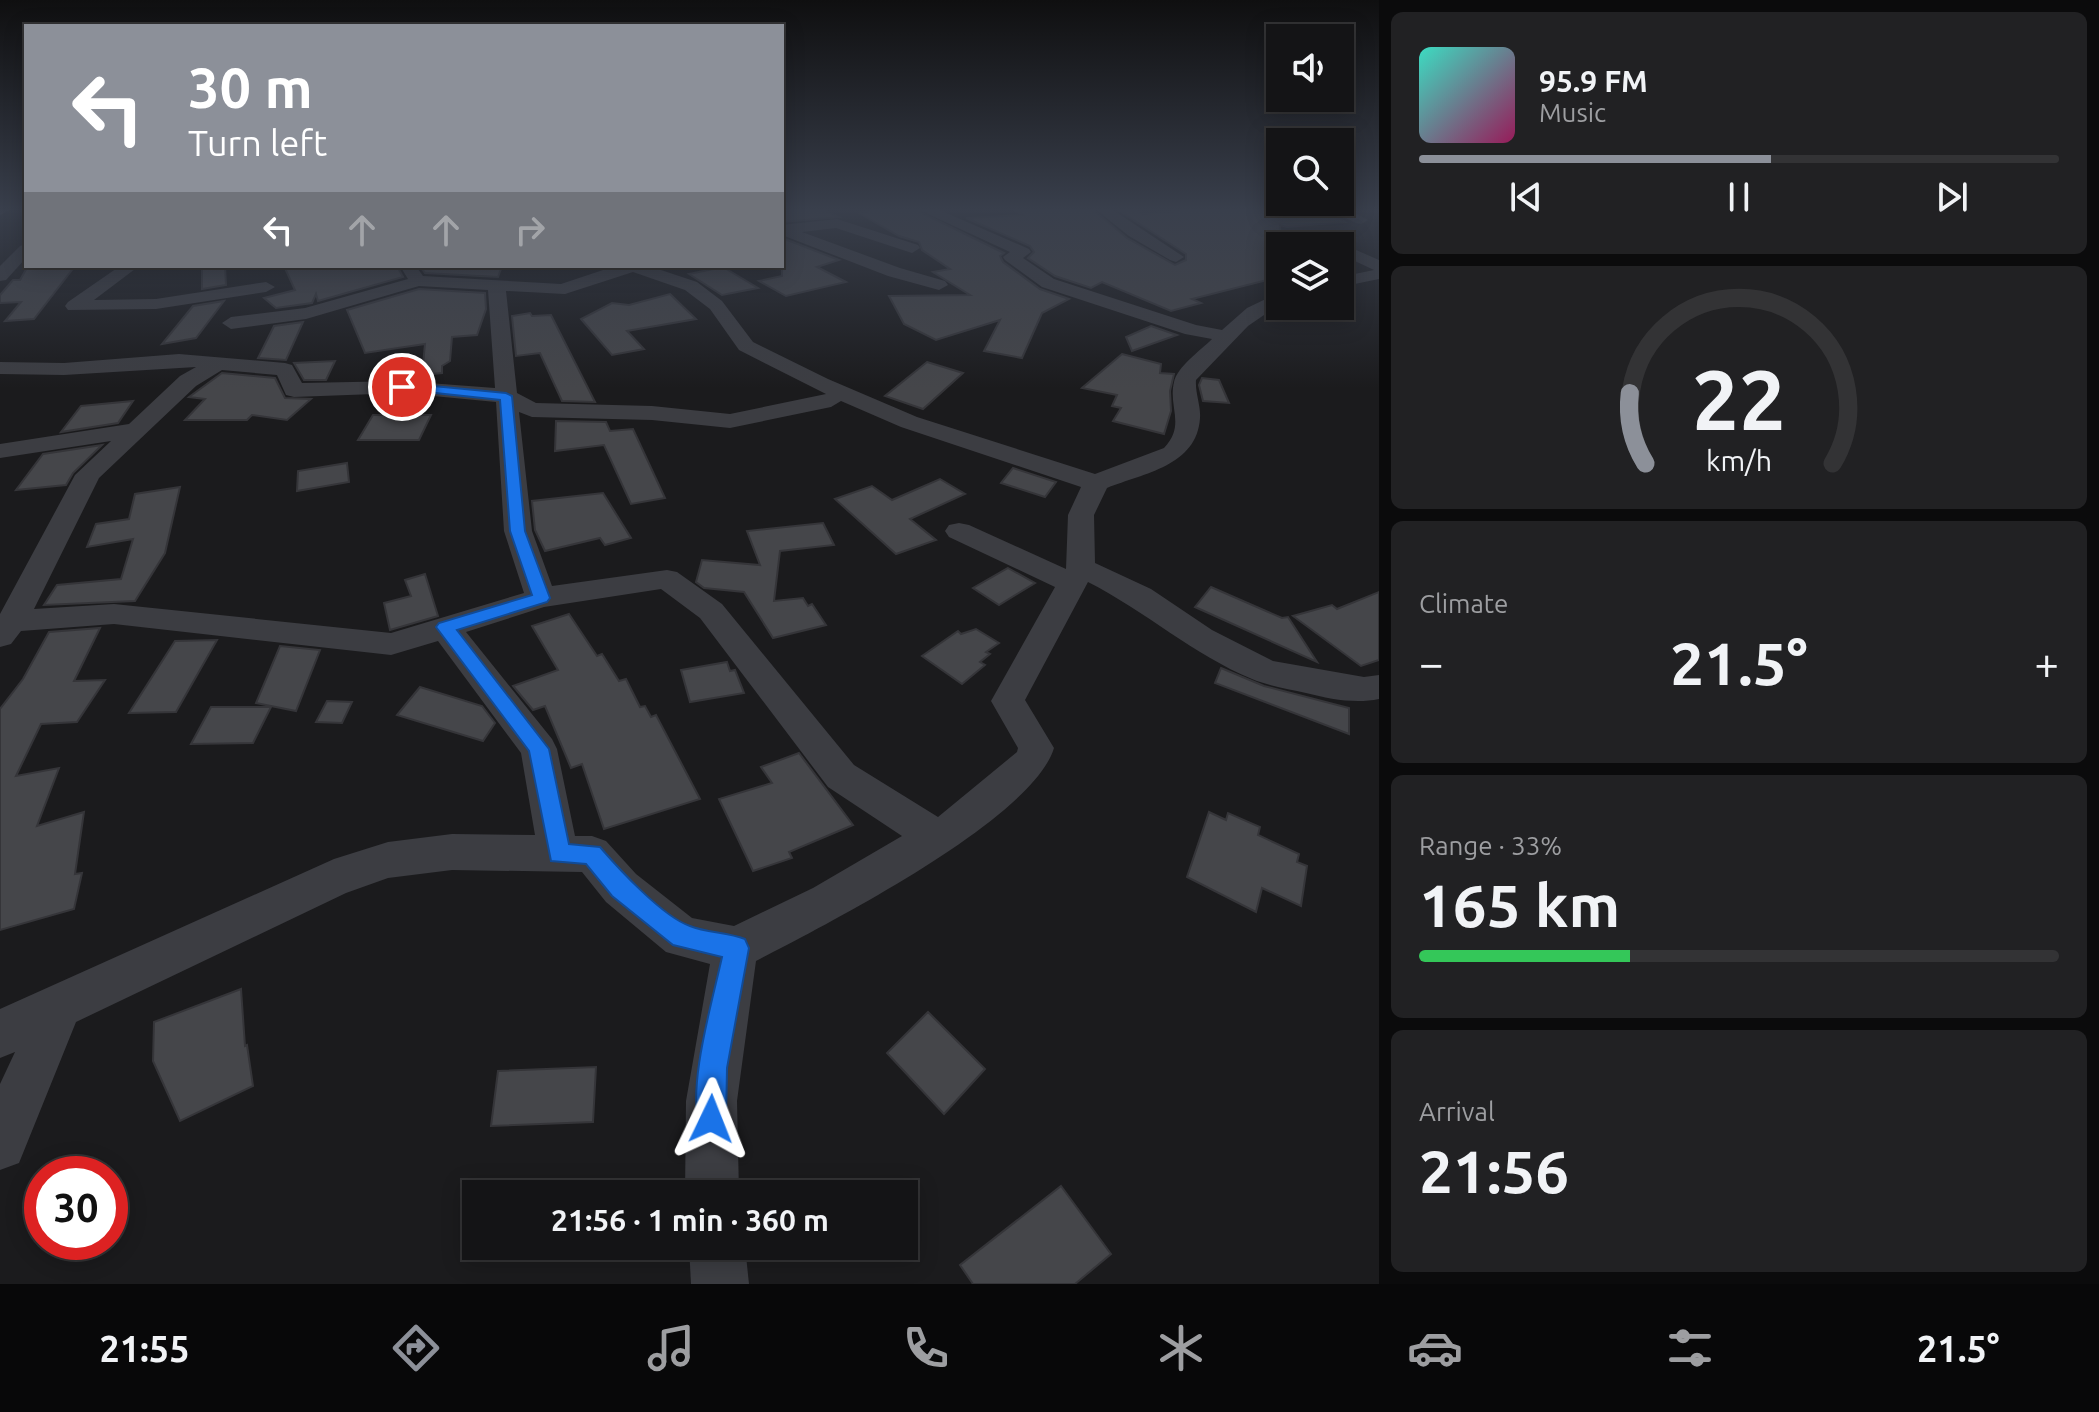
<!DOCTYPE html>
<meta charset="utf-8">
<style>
body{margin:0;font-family:Ubuntu,sans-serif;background:#212123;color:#f1f3f6;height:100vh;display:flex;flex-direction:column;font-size:30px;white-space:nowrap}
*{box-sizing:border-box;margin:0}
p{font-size:26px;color:#9d9ea1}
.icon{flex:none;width:44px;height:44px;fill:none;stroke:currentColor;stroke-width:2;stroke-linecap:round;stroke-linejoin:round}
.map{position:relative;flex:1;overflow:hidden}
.details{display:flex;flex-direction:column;gap:12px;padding:12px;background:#0b0b0c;width:720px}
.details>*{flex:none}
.hud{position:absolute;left:24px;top:24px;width:760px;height:244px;border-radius:0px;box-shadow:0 4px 20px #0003,0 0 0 2px #333335;background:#8c9099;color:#fff;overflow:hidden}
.buttons{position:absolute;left:1266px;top:24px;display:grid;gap:16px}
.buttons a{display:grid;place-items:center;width:88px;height:88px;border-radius:0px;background:#141416;box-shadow:0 4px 20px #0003,0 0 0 2px #333335;font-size:40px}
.speed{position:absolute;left:24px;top:1156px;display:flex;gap:16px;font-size:40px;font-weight:700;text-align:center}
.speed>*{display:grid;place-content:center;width:104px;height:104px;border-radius:50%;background:#141416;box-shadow:0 4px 20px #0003,0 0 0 2px #333335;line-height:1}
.speed .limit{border:12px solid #d22;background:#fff;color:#111}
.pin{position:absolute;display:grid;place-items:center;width:68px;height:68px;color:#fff;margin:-34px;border:4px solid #fff;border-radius:50%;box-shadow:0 2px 8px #0007}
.me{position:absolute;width:88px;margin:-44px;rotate:2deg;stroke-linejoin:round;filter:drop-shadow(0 0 6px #0008)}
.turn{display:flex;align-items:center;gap:28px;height:168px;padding:0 32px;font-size:36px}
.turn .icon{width:104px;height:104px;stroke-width:2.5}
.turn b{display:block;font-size:56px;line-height:68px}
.lanes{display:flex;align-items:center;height:76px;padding:0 32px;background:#0003;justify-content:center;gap:40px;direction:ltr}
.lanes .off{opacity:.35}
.big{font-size:60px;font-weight:700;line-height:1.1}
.details .widget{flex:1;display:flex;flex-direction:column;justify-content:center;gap:12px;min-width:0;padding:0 28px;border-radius:12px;background:#212123}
.details .dial{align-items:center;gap:0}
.dial svg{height:208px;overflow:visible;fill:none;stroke:#333335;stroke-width:7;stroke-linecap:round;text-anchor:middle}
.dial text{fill:#f1f3f6;stroke:none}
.song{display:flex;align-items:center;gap:24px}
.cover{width:96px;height:96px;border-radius:12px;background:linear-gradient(135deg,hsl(170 70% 55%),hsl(330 70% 35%))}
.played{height:8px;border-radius:4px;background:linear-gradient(90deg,#8c9099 55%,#333335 55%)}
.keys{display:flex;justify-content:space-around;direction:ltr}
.heat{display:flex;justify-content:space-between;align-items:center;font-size:44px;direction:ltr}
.charge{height:12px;border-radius:6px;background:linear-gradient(90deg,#34c759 33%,#333335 0)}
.trip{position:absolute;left:462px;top:1180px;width:456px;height:80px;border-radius:0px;background:#141416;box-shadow:0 4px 20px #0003,0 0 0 2px #333335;font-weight:700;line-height:80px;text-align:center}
.menu{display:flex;height:128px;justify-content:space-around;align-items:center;background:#080809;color:#9d9ea1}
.menu .icon{width:56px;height:56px}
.menu .selected{color:#8c9099}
.menu b{font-size:36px;color:#f1f3f6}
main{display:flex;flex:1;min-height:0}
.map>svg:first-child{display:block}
.building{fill:#45464a;stroke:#353539;stroke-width:2}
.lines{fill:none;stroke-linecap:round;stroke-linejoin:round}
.minor{fill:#3c3d42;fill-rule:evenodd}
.highway{fill:#686b74;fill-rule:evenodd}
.route{fill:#1a73e8;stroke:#114b97;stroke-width:2}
</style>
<main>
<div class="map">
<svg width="1379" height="1284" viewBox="0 0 1379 1284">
<rect width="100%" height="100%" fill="#1b1b1d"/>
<g class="building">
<polygon points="782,208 819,208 839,217 782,222"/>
<polygon points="885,208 912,208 1004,253 1000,256 1003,262 1040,289 1069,299 1042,313 1022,358 984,351 1000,320 936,340 904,324 889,296 970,295 933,272 950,269 922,250 919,242 899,236 859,213"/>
<polygon points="1011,208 1091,208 1127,238 1175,265 1186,260 1186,254 1115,208 1133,208 1143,214 1220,208 1323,208 1345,222 1287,227 1280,225 1280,285 1267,280 1192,299 1201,303 1171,311 1102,282 1091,288 1055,276 1028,258 1034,252 1030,246 966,218 1022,215"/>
<polygon points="782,238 839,260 817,267 846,282 786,296 759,281 782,276"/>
<polygon points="28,266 75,266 34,319 5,321 21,302 0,303 0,295 13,280 20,280"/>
<polygon points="202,266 225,266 226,285 202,289"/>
<polygon points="284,266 397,266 403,277 318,301 316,294 312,303 276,308 264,298 295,290"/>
<polygon points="420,266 502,266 498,277 425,273"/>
<polygon points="723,267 758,288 722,295 689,274"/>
<polygon points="419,289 485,293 486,309 477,335 452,337 450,361 442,366 442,373 422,375 425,344 365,353 347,310"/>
<polygon points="670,294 696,319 627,331 644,349 612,355 581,319 612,303 629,305"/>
<polygon points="224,301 196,338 162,344 193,306"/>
<polygon points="530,313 532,316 551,315 595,402 562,401 540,353 516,356 512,316"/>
<polygon points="303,322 286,360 258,358 274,326"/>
<polygon points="1151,326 1177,335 1132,351 1126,337"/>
<polygon points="1122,354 1161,364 1160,373 1174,374 1170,391 1171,411 1164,434 1113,421 1121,408 1112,406 1117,395 1082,388"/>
<polygon points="335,361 326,380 304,380 294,363"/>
<polygon points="927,362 963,373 923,409 885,396"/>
<polygon points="222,373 275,378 285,398 311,399 287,420 252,415 247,420 185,420 205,399 189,397"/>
<polygon points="1202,378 1219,380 1229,403 1203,401 1199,385"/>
<polygon points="133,401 118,423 61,432 81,406"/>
<polygon points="373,415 431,415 419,440 358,440"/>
<polygon points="556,421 606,422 610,431 633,429 665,498 631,504 604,445 555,451"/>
<polygon points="102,445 73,473 66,485 16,490 43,454"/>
<polygon points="347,463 349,482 297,491 298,471"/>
<polygon points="1013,468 1056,482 1045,497 1001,483"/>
<polygon points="940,479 965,494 910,519 936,540 896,554 835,499 872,486 892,500"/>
<polygon points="180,487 165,553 135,601 44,605 57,585 121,579 133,539 87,547 96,524 129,519 135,494"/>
<polygon points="603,493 631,538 605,545 600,538 545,551 535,530 532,501"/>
<polygon points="823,523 834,545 780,551 774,601 803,598 808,606 812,604 826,625 773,638 744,592 704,588 696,582 702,560 760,565 747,531"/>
<polygon points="1008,568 1035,583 999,605 973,588"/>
<polygon points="425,574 438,616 390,630 384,603 411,596 405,580"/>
<polygon points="1211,587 1282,618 1288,617 1317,662 1195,607"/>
<polygon points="1379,592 1379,660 1361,666 1293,616 1332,605 1337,609"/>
<polygon points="569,614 597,656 602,654 619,681 626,679 640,707 645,706 651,717 656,715 700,799 604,829 582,764 571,768 545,706 533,710 513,686 558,670 532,626"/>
<polygon points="100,628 74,681 105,680 77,722 41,724 16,776 59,768 37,826 84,812 75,874 82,873 74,909 0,930 0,709 23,679 49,632"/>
<polygon points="976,629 999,643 986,652 990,654 980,662 985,665 962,684 922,656 958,631 961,634"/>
<polygon points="217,640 176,712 129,713 175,641"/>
<polygon points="280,646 320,650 296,711 256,703"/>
<polygon points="727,662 730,671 735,670 744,693 690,702 681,670"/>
<polygon points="1221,668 1264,686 1349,708 1349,734 1215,683"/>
<polygon points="420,687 482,706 495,723 483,741 397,715"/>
<polygon points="327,701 352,702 342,723 316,722"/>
<polygon points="211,707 271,707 253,743 191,744"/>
<polygon points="799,753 853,825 789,852 792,858 753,871 719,799 772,783 761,767"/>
<polygon points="1209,812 1226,820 1228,813 1260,827 1258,835 1299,854 1297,862 1307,866 1301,906 1262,888 1256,912 1187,877"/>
<polygon points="241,989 245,1046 247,1045 253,1086 180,1121 153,1061 154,1022"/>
<polygon points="928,1012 985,1069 944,1114 887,1053"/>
<polygon points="596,1067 593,1122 491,1126 498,1071"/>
<polygon points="1061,1186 1111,1254 1075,1284 973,1284 960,1265"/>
</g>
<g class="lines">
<g class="minor">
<path d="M 915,208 L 935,208 L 1029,249 L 1031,252 L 1023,258 L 1054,279 L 1196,325 L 1222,330 L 1247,308 L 1280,292 L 1280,304 L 1248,326 L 1196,380 C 1195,393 1201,406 1200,418 C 1197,466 1144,473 1107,488 L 1094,515 L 1095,563 L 1151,589 L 1212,630 L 1273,661 L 1364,677 L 1379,675 L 1379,699 C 1355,704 1330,699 1306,693 C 1288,689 1269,686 1252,679 C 1194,655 1145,611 1088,582 L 1025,700 L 1054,748 C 1032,820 825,925 756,961 L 737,1101 L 739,1194 L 685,1194 L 686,1101 L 710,964 L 666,952 L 606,902 L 582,872 L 452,870 L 388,878 L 346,893 L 76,1022 L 19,1163 L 0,1170 L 0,1084 L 15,1052 L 0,1058 L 0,1009 L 334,859 L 388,842 L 452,834 L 535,835 L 521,753 L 438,641 L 391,655 L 114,624 L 21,631 L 11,644 L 0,647 L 0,614 L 75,475 L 111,441 L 0,458 L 0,444 L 129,424 L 180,376 L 196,367 L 64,375 L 0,374 L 0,362 L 64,363 L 179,354 L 285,363 L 292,365 L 302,383 L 402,381 L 495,388 L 488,290 L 419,286 L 306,319 L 231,329 L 222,323 L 231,317 L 305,308 L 408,279 L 400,266 L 416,266 L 423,276 L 561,284 L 615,266 L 649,266 L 697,282 L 722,301 L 753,342 L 828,379 L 917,417 L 1095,474 L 1164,448 C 1186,425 1168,407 1174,382 C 1177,367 1201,350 1212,339 L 1185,334 L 1042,287 L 1005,260 L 1003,257 L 1010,252 ZM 633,272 L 685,290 L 710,309 L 739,350 L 826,394 L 730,414 L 652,406 L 536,403 L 517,393 L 506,291 L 565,294 ZM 222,370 L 277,375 L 286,395 L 294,397 L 402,393 L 496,402 L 504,531 L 524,593 L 391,633 L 114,604 L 34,609 L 99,478 L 196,386 ZM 841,401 L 901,427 L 1081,487 L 1068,515 L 1066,569 L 969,525 L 959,523 L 949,525 L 945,531 L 949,537 L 1055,587 L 991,701 L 1018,748 L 1017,752 L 938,817 L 854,765 L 722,604 L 677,572 L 667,570 L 552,586 L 532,531 L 519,412 L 532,417 L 652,420 L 730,428 L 831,407 ZM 661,589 L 700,618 L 828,787 L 902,836 L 813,888 L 734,926 L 692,918 L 636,874 L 606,841 L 592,836 L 575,836 L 557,749 L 552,739 L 466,632 L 544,607 Z"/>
<polygon points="1094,208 1110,208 1184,257 1176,262 1170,260 1129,236"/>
<polygon points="1326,208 1345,208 1368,220 1361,224 1356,223"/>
<polygon points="837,219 918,245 920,248 912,253 836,228 802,232 900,268 945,281 948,285 939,290 888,276 782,235 782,225"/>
<polygon points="1340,243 1379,260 1379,279 1340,287 1340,277 1374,270 1340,254 1340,246 1333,246"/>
<polygon points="26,244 26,258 6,280 0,281 0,266 20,246"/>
<polygon points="120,266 139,266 94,300 156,299 266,282 275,287 266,292 156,309 68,310 65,306 68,302"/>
<polygon points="689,1246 745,1246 749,1284 691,1284"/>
</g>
<polygon class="highway" points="0,208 13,208 0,215"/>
</g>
<linearGradient id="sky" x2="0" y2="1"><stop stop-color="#0f0f10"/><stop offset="0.54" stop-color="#393f4c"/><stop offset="1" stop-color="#393f4c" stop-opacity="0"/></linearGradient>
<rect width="1379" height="388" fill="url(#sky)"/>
<path class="route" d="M 402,383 L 506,393 L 512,396 L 525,531 L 550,598 L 547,602 L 457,630 L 549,749 L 569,844 L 600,847 C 619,869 663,917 690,926 C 707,933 727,932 745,939 L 749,948 L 727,1068 L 726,1119 L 721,1130 L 711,1134 L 701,1130 C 685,1092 713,999 722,957 L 673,945 L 612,896 L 586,864 L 551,861 L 529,751 L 436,627 L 439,623 L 532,595 L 510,531 L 500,400 L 398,389 L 396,387 Z"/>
</svg>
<div class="buttons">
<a><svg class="icon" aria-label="sound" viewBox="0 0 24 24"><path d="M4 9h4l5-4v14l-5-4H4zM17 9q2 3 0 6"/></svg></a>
<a><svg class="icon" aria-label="search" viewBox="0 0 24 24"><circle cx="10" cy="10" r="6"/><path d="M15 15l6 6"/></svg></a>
<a><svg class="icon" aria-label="layers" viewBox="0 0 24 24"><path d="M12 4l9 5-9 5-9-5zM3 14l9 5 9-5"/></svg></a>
</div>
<div class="speed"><div class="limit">30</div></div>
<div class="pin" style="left:402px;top:387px;background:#d93025"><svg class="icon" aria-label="arrive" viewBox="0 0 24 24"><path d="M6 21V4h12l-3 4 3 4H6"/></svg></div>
<svg class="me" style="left:711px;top:1119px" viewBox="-20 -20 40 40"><path d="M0-17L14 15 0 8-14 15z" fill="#1a73e8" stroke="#fff" stroke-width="4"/></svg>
<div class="trip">21:56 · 1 min · 360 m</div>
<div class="hud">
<div class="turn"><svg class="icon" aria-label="left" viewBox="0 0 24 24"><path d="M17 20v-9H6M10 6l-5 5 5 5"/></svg><div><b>30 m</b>Turn left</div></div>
<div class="lanes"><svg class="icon" aria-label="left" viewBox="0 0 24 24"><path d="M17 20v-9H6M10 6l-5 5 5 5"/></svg><svg class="icon off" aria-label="ahead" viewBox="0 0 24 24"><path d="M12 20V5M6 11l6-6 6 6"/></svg><svg class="icon off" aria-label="ahead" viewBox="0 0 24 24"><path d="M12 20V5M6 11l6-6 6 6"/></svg><svg class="icon off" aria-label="right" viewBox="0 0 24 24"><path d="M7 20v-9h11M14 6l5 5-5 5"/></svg></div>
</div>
</div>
<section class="details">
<div class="widget">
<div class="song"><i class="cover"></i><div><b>95.9 FM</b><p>Music</p></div></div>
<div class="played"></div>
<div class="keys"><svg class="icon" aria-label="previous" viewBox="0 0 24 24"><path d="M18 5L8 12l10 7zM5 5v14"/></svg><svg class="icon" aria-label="pause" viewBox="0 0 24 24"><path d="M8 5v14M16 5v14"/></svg><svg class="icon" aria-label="next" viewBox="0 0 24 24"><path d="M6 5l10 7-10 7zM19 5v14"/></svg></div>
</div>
<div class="widget dial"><svg viewBox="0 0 100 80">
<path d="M14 69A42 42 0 1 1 86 69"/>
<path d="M14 69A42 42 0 0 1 8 42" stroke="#8c9099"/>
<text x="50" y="56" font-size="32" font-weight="700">22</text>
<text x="50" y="72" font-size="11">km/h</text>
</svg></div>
<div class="widget"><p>Climate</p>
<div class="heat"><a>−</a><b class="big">21.5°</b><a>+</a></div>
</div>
<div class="widget"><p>Range · 33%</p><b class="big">165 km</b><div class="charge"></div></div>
<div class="widget"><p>Arrival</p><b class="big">21:56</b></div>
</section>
</main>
<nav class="menu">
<b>21:55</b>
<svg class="icon selected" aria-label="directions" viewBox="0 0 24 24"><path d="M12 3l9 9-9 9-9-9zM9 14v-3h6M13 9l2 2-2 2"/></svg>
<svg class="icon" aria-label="music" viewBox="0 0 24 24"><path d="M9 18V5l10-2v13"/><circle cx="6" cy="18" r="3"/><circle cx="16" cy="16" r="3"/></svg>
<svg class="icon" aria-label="phone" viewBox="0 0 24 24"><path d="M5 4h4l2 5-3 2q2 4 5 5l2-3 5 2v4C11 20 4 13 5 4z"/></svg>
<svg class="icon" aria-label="climate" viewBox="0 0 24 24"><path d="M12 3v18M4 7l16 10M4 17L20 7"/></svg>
<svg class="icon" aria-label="car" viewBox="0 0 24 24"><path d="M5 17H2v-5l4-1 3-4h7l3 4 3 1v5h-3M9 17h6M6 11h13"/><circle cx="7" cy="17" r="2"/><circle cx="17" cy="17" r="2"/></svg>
<svg class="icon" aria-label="filters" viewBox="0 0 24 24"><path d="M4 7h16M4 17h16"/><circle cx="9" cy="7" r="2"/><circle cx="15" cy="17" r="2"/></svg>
<b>21.5°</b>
</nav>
